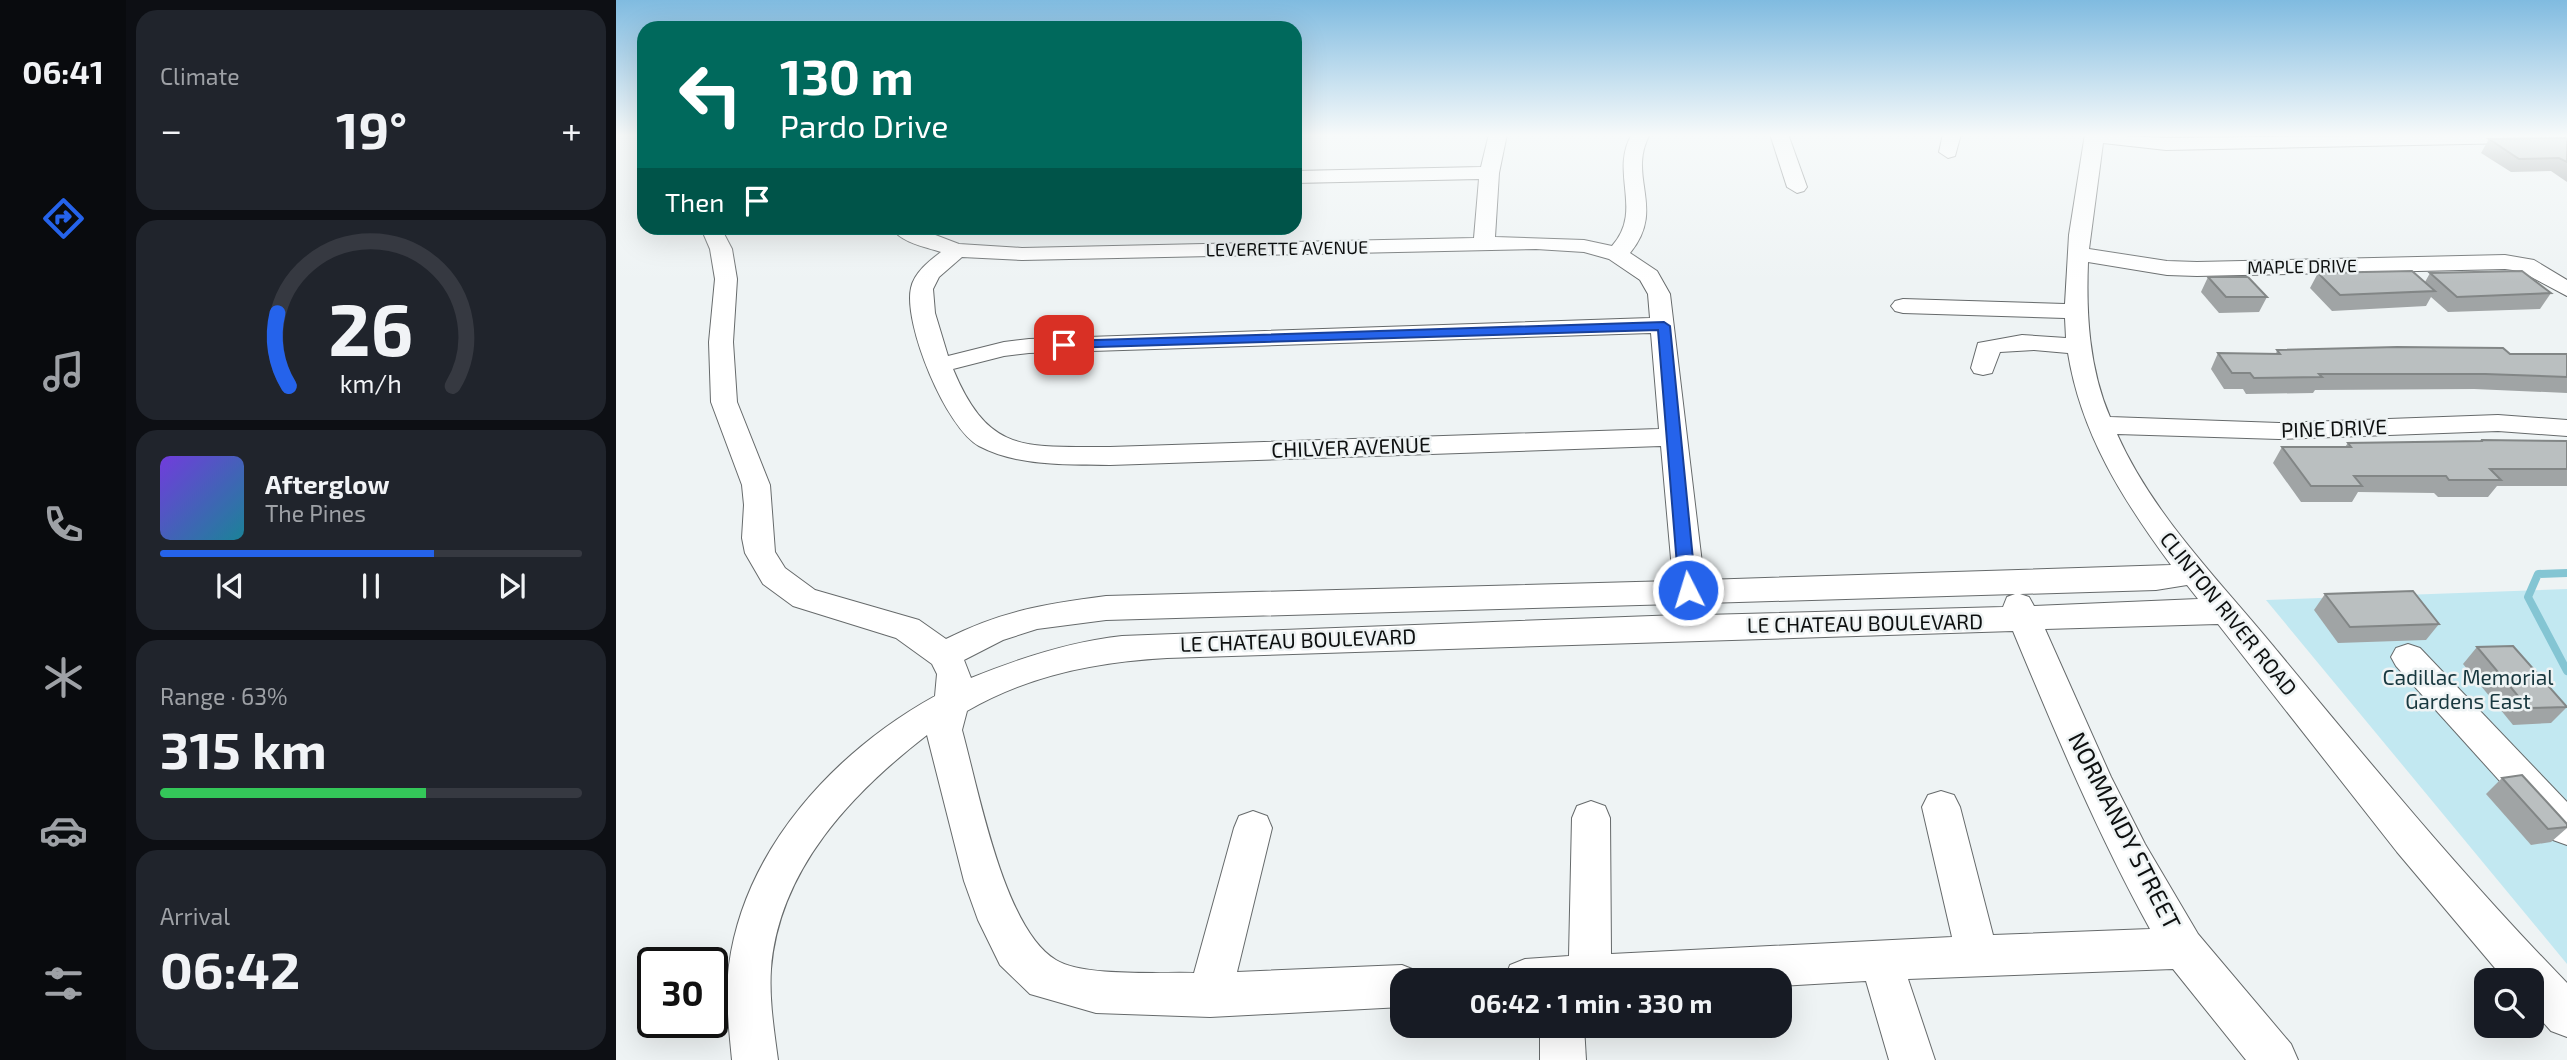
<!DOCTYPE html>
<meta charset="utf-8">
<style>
body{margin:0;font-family:"Exo 2",sans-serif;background:#20242c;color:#f1f3f6;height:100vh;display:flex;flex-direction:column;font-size:26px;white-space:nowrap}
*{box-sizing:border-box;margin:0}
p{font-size:23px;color:#9ea1a6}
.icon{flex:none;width:38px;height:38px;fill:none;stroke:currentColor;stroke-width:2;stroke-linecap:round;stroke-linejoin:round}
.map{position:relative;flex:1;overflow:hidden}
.sheet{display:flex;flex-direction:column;gap:10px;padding:10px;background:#0d0f14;width:490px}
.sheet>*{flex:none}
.top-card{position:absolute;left:21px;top:21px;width:665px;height:214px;border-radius:21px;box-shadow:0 7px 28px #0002;background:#00695c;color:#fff;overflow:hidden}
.controls{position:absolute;left:1858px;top:968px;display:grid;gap:14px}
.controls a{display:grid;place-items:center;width:70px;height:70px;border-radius:14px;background:#171b24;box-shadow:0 7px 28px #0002;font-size:35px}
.speed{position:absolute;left:21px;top:947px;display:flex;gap:14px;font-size:35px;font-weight:700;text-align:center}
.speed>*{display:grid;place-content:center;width:91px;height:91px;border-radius:50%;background:#171b24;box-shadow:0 7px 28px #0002;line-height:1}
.speed .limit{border:4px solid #111;border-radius:10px;background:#fff;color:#111}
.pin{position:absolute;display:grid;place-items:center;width:60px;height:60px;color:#fff;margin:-30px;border-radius:14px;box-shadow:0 4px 10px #0006}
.me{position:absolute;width:77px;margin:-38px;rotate:355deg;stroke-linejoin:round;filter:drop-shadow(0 0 5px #0008)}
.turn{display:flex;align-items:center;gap:24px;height:147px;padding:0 28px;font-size:32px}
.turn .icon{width:91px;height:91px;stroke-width:2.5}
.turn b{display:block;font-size:49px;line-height:60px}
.then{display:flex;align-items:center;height:66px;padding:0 28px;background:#0003;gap:14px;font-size:26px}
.big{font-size:52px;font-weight:700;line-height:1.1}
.sheet .card{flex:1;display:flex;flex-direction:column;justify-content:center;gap:10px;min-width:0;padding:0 24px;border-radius:21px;background:#20242c}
.sheet .dial{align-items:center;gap:0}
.dial svg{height:182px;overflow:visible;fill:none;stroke:#363941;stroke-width:7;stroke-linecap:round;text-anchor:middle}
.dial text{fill:#f1f3f6;stroke:none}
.song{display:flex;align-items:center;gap:21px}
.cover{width:84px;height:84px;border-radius:10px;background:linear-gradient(135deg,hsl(260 70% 55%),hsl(190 70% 35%))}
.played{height:7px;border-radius:4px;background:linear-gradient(90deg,#2563eb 65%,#363941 65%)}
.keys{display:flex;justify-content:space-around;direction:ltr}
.heat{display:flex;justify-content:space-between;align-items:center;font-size:38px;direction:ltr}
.charge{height:10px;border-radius:5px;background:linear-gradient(90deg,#34c759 63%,#363941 0)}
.trip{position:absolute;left:774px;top:968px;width:402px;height:70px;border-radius:21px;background:#171b24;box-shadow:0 7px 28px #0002;font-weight:700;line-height:70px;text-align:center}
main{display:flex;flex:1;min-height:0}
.tab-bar{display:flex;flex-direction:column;width:126px;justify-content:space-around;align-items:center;background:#090b0e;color:#9ea1a6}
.tab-bar .icon{width:49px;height:49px}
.tab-bar .active{color:#2563eb}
.tab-bar b{font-size:32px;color:#f1f3f6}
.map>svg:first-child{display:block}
.green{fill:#c2e8f1}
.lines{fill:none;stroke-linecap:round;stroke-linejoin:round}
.stream{stroke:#84c5d3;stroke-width:8}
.minor-casing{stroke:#666a6b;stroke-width:2}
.minor{fill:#fff;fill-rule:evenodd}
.wall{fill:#a0a4a5}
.building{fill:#babfc0;stroke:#828686;stroke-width:2}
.route{fill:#2563eb;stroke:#184099;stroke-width:2}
.labels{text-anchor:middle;stroke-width:5;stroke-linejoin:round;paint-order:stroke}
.far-street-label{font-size:18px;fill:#0e1010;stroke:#eef3f4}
.street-label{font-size:21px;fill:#0e1010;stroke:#eef3f4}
.park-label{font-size:21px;fill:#18383f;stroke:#eef3f4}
.near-street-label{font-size:24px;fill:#0e1010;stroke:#eef3f4}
</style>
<main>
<nav class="tab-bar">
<b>06:41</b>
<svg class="icon active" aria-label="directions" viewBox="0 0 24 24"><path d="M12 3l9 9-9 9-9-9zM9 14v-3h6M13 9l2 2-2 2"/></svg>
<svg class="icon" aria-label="music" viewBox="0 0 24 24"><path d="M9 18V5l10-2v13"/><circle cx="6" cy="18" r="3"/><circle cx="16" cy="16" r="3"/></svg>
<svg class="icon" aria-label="phone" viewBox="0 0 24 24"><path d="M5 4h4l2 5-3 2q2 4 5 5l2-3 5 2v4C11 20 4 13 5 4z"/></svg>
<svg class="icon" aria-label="climate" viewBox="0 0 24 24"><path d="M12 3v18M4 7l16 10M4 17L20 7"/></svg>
<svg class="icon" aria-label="car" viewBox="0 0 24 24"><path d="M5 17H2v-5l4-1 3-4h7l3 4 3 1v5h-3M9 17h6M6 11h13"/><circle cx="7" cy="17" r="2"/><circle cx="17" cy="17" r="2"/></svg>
<svg class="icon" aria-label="filters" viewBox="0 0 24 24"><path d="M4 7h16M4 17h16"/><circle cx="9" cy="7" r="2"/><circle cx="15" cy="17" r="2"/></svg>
</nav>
<section class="sheet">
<div class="card"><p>Climate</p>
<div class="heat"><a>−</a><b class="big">19°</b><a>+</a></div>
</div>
<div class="card dial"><svg viewBox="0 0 100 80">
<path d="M14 69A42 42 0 1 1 86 69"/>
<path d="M14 69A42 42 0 0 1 9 37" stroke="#2563eb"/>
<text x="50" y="56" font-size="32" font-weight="700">26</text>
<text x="50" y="72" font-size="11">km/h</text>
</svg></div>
<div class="card">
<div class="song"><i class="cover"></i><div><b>Afterglow</b><p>The Pines</p></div></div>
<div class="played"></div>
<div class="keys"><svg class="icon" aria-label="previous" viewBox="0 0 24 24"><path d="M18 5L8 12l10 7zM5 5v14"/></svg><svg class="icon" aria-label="pause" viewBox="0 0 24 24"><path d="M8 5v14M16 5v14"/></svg><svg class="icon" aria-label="next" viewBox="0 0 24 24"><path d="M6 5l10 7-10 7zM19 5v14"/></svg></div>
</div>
<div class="card"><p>Range · 63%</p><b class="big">315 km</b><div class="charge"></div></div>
<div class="card"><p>Arrival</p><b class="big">06:42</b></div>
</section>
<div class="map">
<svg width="1951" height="1060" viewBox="0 0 1951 1060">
<rect width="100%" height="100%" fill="#eef3f4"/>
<polygon class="green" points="1951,589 1951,964 1650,600"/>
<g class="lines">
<polyline class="stream" points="1951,573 1922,574 1912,597 1951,671"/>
<g class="minor-casing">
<g id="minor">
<path d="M 873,134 L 891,134 L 883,173 L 879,237 L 968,240 L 996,246 C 1028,210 993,173 1016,134 L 1034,134 C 1010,177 1051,208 1014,253 L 1041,271 L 1054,294 L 1088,580 L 1555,565 C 1507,500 1465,434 1452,353 L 1418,350 L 1384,352 L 1376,373 L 1367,375 L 1358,373 L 1355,368 L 1362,343 L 1406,335 L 1450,338 L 1449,318 L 1287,313 L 1279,311 L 1275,306 L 1279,301 L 1287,299 L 1449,304 L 1453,235 L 1469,134 L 1550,138 L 1951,134 L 1951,142 L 1550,150 L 1487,143 L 1473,249 L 1551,261 L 1581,262 L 1889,255 L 1918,260 L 1951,280 L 1951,296 L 1904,271 L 1889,269 L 1581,276 L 1551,275 L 1472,262 C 1470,314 1473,368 1494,417 L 1663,423 L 1882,415 L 1951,420 L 1951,436 L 1882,431 L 1663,439 L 1501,434 C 1537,515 1603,580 1658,647 C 1753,762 1847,876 1951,983 L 1951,1037 L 1935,1031 L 1916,1010 L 1916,980 L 1889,980 L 1781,852 L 1602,624 L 1429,629 L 1495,777 L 1529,844 L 1582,934 L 1675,1044 L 1682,1060 L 1630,1060 L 1557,969 L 1292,979 L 1319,1060 L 1273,1060 L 1250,981 L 1164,986 L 1164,980 L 888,980 L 894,965 L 909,959 L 953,956 L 956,818 L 961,806 L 975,801 L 989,806 L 994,818 L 995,954 L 1336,937 L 1306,807 L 1312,795 L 1325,791 L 1338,795 L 1344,807 L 1377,935 L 1534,929 C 1481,833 1439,732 1397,631 L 551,658 C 480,662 413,675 351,711 L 346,730 C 362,788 388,930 440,960 C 468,977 544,972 578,973 L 618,828 L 623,816 L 637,811 L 651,816 L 656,828 L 621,972 L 786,965 L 801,971 L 805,980 L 786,980 L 786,1007 L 594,1017 L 480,1013 L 414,994 L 384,965 L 362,920 L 348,881 L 311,735 C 236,793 163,869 155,969 C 153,999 158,1030 162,1060 L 116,1060 C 113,1028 109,996 113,965 C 129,847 220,751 319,696 L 321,674 L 316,664 L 280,638 L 177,606 L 147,584 L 129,553 L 126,538 L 128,505 L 126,485 L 95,402 L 93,342 L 99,279 L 94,249 L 85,228 L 105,228 L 116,249 L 121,279 L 117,342 L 121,402 L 154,485 L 159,552 L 169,568 L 199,590 L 303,620 L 330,639 C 385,611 429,604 490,596 L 1057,581 L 1045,446 L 494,465 C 450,464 403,467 363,446 C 330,428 287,324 295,288 C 298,273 313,261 325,252 C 309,247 284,242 276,228 L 301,228 L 343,244 L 406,248 L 858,238 L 863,179 L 679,183 L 679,171 L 865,167 ZM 920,249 L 968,252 L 993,259 L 1024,280 L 1032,294 L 1034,318 L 413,339 L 388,342 L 332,356 L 319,313 L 317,289 L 323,277 L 346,257 L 406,260 ZM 1035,333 L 1043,429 L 494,447 C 411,446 373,456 337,369 L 388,356 L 413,353 ZM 1571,585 L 1582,599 L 1418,606 L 1413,597 L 1404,594 L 1540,590 ZM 1399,594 L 1391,597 L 1387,607 L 1088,615 L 1090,603 ZM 1059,604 L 1063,615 L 506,636 C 453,642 404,658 355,678 L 348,660 L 387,640 L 421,629 L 490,620 Z"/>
<polygon points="1154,134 1172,134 1191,187 1188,191 1181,193 1171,187"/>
<polygon points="1327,134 1345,134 1339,156 1332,158 1323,152"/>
<polygon points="1792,644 1804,648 1951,802 1951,845 1937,840 1780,666 1775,657 1780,648"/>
<polygon points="924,1026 968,1026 970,1060 924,1060"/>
</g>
</g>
<use href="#minor" class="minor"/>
</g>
<g class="wall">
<polygon points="1951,138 1951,182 1935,171 1895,172 1865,153 1873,139"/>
<polygon points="1702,273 1809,282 1814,273 1935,293 1924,309 1832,312 1815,297 1810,306 1716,311 1694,288"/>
<polygon points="1592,277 1651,297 1643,312 1603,313 1585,292"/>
<polygon points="1661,350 1951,354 1951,393 1858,389 1699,390 1697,393 1630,394 1627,389 1608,389 1595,369 1602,353 1660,354"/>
<polygon points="1865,440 1951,441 1951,486 1881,486 1872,497 1822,497 1818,493 1742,492 1736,502 1685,502 1657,463 1666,447 1729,447 1732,443 1864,441"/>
<polygon points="1709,594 1823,624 1810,640 1722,643 1698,610"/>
<polygon points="1861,647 1951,707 1935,723 1897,725 1847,664"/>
<polygon points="1886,778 1951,824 1951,828 1935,842 1915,845 1870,794"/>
</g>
<g class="building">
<polygon points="1951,138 1951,162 1943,158 1903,159 1873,139"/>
<polygon points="1796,271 1819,291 1724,295 1702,273"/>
<polygon points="1906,271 1935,293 1841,297 1814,273"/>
<polygon points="1592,277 1632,277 1651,297 1610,297"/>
<polygon points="1781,347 1887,348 1894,354 1951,354 1951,377 1869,374 1703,374 1706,377 1638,378 1634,373 1616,373 1602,353 1664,354 1661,350"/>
<polygon points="1865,440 1951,441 1951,469 1874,469 1885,480 1833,480 1830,476 1738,476 1746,486 1695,486 1666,447 1735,447 1732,443 1867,441"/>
<polygon points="1797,591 1823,624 1734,627 1709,594"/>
<polygon points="1897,646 1951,707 1912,708 1861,647"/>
<polygon points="1906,775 1951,824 1951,827 1932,829 1886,778"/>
</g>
<linearGradient id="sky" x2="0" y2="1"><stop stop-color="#80bbe0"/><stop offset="0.48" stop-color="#f7fafa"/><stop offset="1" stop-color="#f7fafa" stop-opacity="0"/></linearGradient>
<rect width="1951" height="282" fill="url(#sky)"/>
<polygon class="route" points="1048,322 1054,326 1080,590 1072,596 1063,590 1042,330 448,348 441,345 448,341"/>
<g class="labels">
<g class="far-street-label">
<text transform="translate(671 249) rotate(-1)" y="6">LEVERETTE AVENUE</text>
<text transform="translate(1686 267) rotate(-1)" y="6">MAPLE DRIVE</text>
</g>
<g class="street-label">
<text transform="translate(1718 429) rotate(-2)" y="7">PINE DRIVE</text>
<text transform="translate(735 448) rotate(-2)" y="7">CHILVER AVENUE</text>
<text transform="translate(1612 614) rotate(51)" y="7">CLINTON RIVER ROAD</text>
<text transform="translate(1249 624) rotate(-1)" y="7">LE CHATEAU BOULEVARD</text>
<text transform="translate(682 641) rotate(-2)" y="7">LE CHATEAU BOULEVARD</text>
</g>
<g class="park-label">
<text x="1852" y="685">Cadillac Memorial<tspan x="1852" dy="24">Gardens East</tspan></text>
</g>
<g class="near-street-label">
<text transform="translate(1508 831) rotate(63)" y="8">NORMANDY STREET</text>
</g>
</g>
</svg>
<div class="controls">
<a><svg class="icon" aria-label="search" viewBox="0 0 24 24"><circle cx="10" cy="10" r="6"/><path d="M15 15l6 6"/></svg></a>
</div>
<div class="speed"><div class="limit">30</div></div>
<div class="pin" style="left:448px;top:345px;background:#d93025"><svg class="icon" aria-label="arrive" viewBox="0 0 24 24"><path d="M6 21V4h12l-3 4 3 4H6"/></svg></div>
<svg class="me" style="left:1072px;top:590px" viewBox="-20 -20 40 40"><circle r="17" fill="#2563eb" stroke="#fff" stroke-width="3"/><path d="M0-11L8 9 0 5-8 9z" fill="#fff"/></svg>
<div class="trip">06:42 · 1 min · 330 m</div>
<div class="top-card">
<div class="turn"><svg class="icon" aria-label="left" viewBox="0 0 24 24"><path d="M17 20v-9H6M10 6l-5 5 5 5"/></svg><div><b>130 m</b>Pardo Drive</div></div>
<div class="then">Then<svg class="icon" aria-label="arrive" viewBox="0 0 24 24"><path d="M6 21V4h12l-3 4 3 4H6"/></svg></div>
</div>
</div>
</main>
